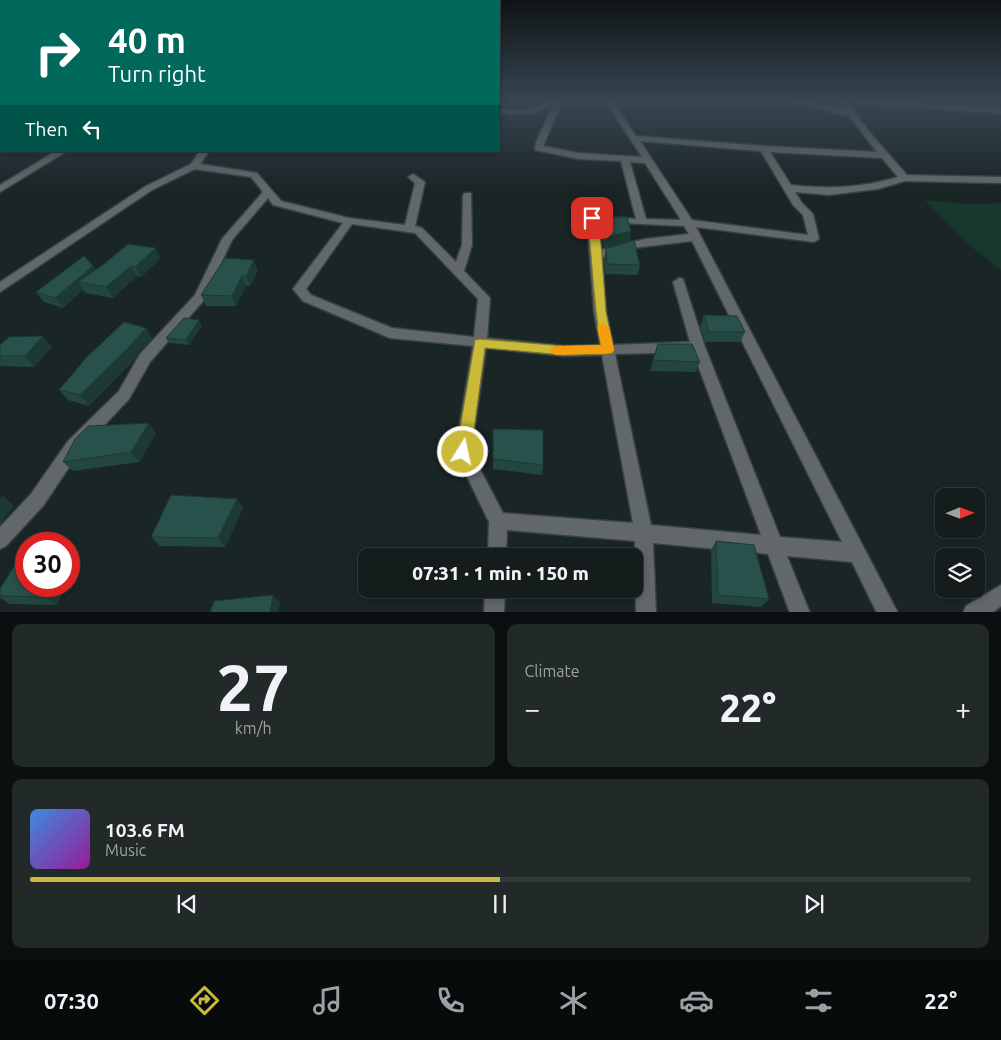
<!DOCTYPE html>
<meta charset="utf-8">
<style>
body{margin:0;font-family:Ubuntu,sans-serif;background:#212929;color:#f1f3f6;height:100vh;display:flex;flex-direction:column;font-size:19px;white-space:nowrap}
*{box-sizing:border-box;margin:0}
p{font-size:16px;color:#9da1a3}
.icon{flex:none;width:28px;height:28px;fill:none;stroke:currentColor;stroke-width:2;stroke-linecap:round;stroke-linejoin:round}
.map{position:relative;height:612px;overflow:hidden}
.panel{display:flex;flex-direction:column;gap:12px;padding:12px;background:#0b0f0f;flex:1}
.panel>*{flex:none}
.top-card{position:absolute;left:0px;top:0px;width:500px;height:152px;box-shadow:0 2px 8px #0003,0 0 0 1px #333a3b;background:#00695c;color:#fff;overflow:hidden}
.needle{width:32px;rotate:89deg}
.fabs{position:absolute;left:935px;top:488px;display:grid;gap:10px}
.fabs a{display:grid;place-items:center;width:50px;height:50px;border-radius:10px;background:#141c1c;box-shadow:0 2px 8px #0003,0 0 0 1px #333a3b;font-size:25px}
.speed{position:absolute;left:15px;top:532px;display:flex;gap:10px;font-size:25px;font-weight:700;text-align:center}
.speed>*{display:grid;place-content:center;width:65px;height:65px;border-radius:50%;background:#141c1c;box-shadow:0 2px 8px #0003,0 0 0 1px #333a3b;line-height:1}
.speed .limit{border:8px solid #d22;background:#fff;color:#111}
.pin{position:absolute;display:grid;place-items:center;width:42px;height:42px;color:#fff;margin:-21px;border-radius:10px;box-shadow:0 2px 8px #0006}
.me{position:absolute;width:55px;margin:-28px;rotate:10deg;stroke-linejoin:round;filter:drop-shadow(0 0 4px #0008)}
.turn{display:flex;align-items:center;gap:18px;height:105px;padding:0 25px;font-size:22px}
.turn .icon{width:65px;height:65px;stroke-width:2.5}
.turn b{display:block;font-size:35px;line-height:42px}
.then{display:flex;align-items:center;height:48px;padding:0 25px;background:#0003;gap:10px;font-size:19px}
.big{font-size:38px;font-weight:800;line-height:1.1}
.panel .widget{flex:1;display:flex;flex-direction:column;justify-content:center;gap:8px;min-width:0;padding:0 18px;border-radius:10px;background:#212929}
.panel .dial{align-items:center;gap:0}
.dial b{font-size:65px;line-height:1}
.song{display:flex;align-items:center;gap:15px}
.cover{width:60px;height:60px;border-radius:8px;background:linear-gradient(135deg,hsl(210 70% 55%),hsl(300 70% 35%))}
.played{height:5px;border-radius:2px;background:linear-gradient(90deg,#cbba39 50%,#333a3b 50%)}
.keys{display:flex;justify-content:space-around;direction:ltr}
.heat{display:flex;justify-content:space-between;align-items:center;font-size:28px;direction:ltr}
.panel .tiles{flex:1;display:grid;gap:12px;grid-template-columns:1fr 1fr}
.widget:last-child{grid-column:span 2}
.trip{position:absolute;left:358px;top:548px;width:285px;height:50px;border-radius:10px;background:#141c1c;box-shadow:0 2px 8px #0003,0 0 0 1px #333a3b;font-weight:800;line-height:50px;text-align:center}
.dock{display:flex;height:80px;justify-content:space-around;align-items:center;background:#080b0b;color:#9da1a3}
.dock .icon{width:35px;height:35px}
.dock .on{color:#cbba39}
.dock b{font-size:22px;color:#f1f3f6}
.map>svg:first-child{display:block}
.green{fill:#17382a}
.lines{fill:none;stroke-linecap:round;stroke-linejoin:round}
.street-casing{stroke:#374142;stroke-width:3}
.street{fill:#626769;fill-rule:evenodd}
.wall{fill:#234640}
.shaded-wall{fill:#1d3934}
.building{fill:#29514b;stroke:#1d3934}
.route{fill:#cbba39;stroke:#847925}
.slow{fill:#f59e0b}
</style>
<div class="map">
<svg width="1001" height="613" viewBox="0 0 1001 613">
<rect width="100%" height="100%" fill="#1a2526"/>
<polygon class="green" points="925,200 966,204 1001,203 1001,270 973,248"/>
<g class="lines">
<g class="street-casing">
<g id="street">
<path d="M 546,102 L 562,102 L 543,146 L 579,153 L 642,157 L 606,102 L 614,102 L 636,136 L 764,146 L 877,152 L 849,116 L 792,102 L 808,102 L 845,110 L 839,102 L 847,102 L 871,134 L 907,175 L 1001,177 L 1001,183 L 905,181 L 878,189 L 829,195 L 795,192 L 802,203 L 813,214 L 819,239 L 814,242 L 696,227 L 898,613 L 877,613 L 852,562 L 787,556 L 810,613 L 790,613 L 768,554 L 653,543 L 656,613 L 636,613 L 635,541 L 507,530 L 506,556 L 488,556 L 489,522 L 455,452 L 473,346 L 390,338 L 303,301 L 293,289 L 343,223 L 273,205 L 268,198 L 232,240 L 204,300 L 150,362 L 129,399 L 80,451 L 43,506 L 6,546 L 0,549 L 0,527 L 31,494 L 68,441 L 119,391 L 140,354 L 195,295 L 222,239 L 263,192 L 251,177 L 195,169 L 152,190 L 0,292 L 0,282 L 146,186 L 191,164 L 200,151 L 209,151 L 200,164 L 257,173 L 281,201 L 349,218 L 405,225 L 415,183 L 408,177 L 413,174 L 425,182 L 415,226 L 422,228 L 456,262 L 462,245 L 463,195 L 465,193 L 471,193 L 472,245 L 464,271 L 490,298 L 487,338 L 564,346 L 600,345 L 594,312 L 587,219 L 592,216 L 636,219 L 621,161 L 579,159 L 535,150 L 536,142 L 553,105 L 531,114 L 499,113 L 499,109 L 530,110 ZM 640,141 L 761,151 L 793,205 L 803,215 L 808,235 L 692,220 ZM 770,152 L 882,158 L 898,177 C 860,188 830,189 791,185 ZM 630,162 L 645,163 L 681,220 L 646,219 ZM 598,222 L 684,226 L 689,234 L 645,239 L 601,250 ZM 352,224 L 415,233 L 478,299 L 474,337 L 392,328 L 311,295 L 306,289 ZM 692,241 L 842,542 L 780,537 L 705,347 L 683,279 L 679,278 L 673,282 L 690,342 L 613,345 L 606,312 L 602,258 L 633,248 ZM 486,348 L 564,356 L 602,355 L 633,523 L 503,513 L 471,452 ZM 693,352 L 761,535 L 651,525 L 615,354 Z"/>
<polygon points="854,102 899,102 1001,109 1001,113 858,104"/>
<rect x="0" y="144" width="1" height="6"/>
<polygon points="56,151 67,151 0,192 0,185"/>
<polygon points="1001,585 1001,606 992,613 963,613 966,606"/>
<polygon points="485,589 505,589 504,613 484,613"/>
</g>
</g>
<use href="#street" class="street"/>
</g>
<g class="wall">
<polygon points="602,217 631,231 629,241 604,247 600,227"/>
<polygon points="606,249 640,265 638,275 605,274 604,259"/>
<polygon points="161,258 141,277 137,276 113,298 85,293 83,290 63,308 44,302 36,292 93,266 95,270"/>
<polygon points="225,258 258,270 250,286 246,286 236,306 206,306 201,295"/>
<polygon points="704,315 745,332 740,342 705,342 700,326"/>
<polygon points="199,320 202,326 189,345 169,343 166,338"/>
<polygon points="152,338 135,359 89,406 68,400 59,390"/>
<polygon points="658,344 700,362 696,372 650,371"/>
<polygon points="0,345 52,347 34,367 0,366"/>
<polygon points="493,429 543,465 542,475 493,469"/>
<polygon points="156,433 139,462 73,471 63,462"/>
<polygon points="243,508 225,547 160,546 151,537"/>
<polygon points="716,541 769,599 761,607 712,603 711,550"/>
<polygon points="26,586 65,586 57,605 10,604 0,598 0,589"/>
</g>
<g class="shaded-wall">
<polygon points="631,231 629,241 604,247 606,237"/>
<polygon points="156,248 161,258 141,277 135,267"/>
<polygon points="254,260 258,270 250,286 246,276"/>
<polygon points="93,266 99,276 78,282 83,290 63,308 55,298"/>
<polygon points="131,266 137,276 113,298 106,287"/>
<polygon points="242,276 246,286 236,306 232,296"/>
<polygon points="199,320 202,326 189,345 186,340"/>
<polygon points="146,328 152,338 135,359 89,406 80,395"/>
<polygon points="43,336 52,347 34,367 25,356"/>
<polygon points="149,423 156,433 139,462 131,452"/>
<polygon points="2,495 14,505 0,525 0,498"/>
<polygon points="237,499 243,508 225,547 218,538"/>
<polygon points="69,548 79,556 69,579"/>
<polygon points="49,586 65,586 57,605 45,597"/>
<polygon points="273,595 280,603 278,613 270,613"/>
</g>
<g class="building">
<polygon points="602,217 627,217 631,231 606,237"/>
<polygon points="634,240 640,265 607,264 606,249"/>
<polygon points="128,244 156,248 135,267 131,266 106,287 78,282 104,264"/>
<polygon points="84,256 93,266 55,298 36,292"/>
<polygon points="225,258 254,260 246,276 242,276 232,296 201,295"/>
<polygon points="704,315 737,316 745,332 709,332"/>
<polygon points="184,318 199,320 186,340 166,338"/>
<polygon points="124,322 146,328 128,348 80,395 59,390 86,358"/>
<polygon points="43,336 25,356 0,356 0,345 9,337"/>
<polygon points="658,344 692,344 700,362 653,360"/>
<polygon points="149,423 131,452 63,462 75,439 88,426"/>
<polygon points="493,429 543,430 543,465 493,459"/>
<polygon points="171,495 237,499 218,538 151,537"/>
<polygon points="716,541 754,545 769,599 718,595"/>
<polygon points="26,547 26,586 49,586 45,597 0,596 0,589"/>
<polygon points="273,595 270,613 210,613 214,601"/>
</g>
<linearGradient id="sky" x2="0" y2="1"><stop stop-color="#0e1415"/><stop offset="0.54" stop-color="#384652"/><stop offset="1" stop-color="#384652" stop-opacity="0"/></linearGradient>
<rect width="1001" height="188" fill="url(#sky)"/>
<path class="route" d="M 592,216 L 597,218 L 601,245 L 606,312 L 614,350 L 612,353 L 608,354 L 564,355 L 485,348 L 471,452 L 469,457 L 463,458 L 458,457 L 456,452 L 475,340 L 480,339 L 564,346 L 601,345 C 593,303 593,261 587,218 Z"/>
<polygon class="slow" points="603,323 609,327 614,350 612,353 556,355 552,353 550,350 552,347 556,346 601,345 597,327"/>
</svg>
<div class="fabs">
<a><svg class="needle" viewBox="-14 -14 28 28"><path d="M0-13l5 13h-10z" fill="#e53935"/><path d="M0 13l5-13h-10z" fill="#9da1a3"/></svg></a>
<a><svg class="icon" aria-label="layers" viewBox="0 0 24 24"><path d="M12 4l9 5-9 5-9-5zM3 14l9 5 9-5"/></svg></a>
</div>
<div class="speed"><div class="limit">30</div></div>
<div class="pin" style="left:592px;top:218px;background:#d93025"><svg class="icon" aria-label="arrive" viewBox="0 0 24 24"><path d="M6 21V4h12l-3 4 3 4H6"/></svg></div>
<svg class="me" style="left:463px;top:452px" viewBox="-20 -20 40 40"><circle r="17" fill="#cbba39" stroke="#fff" stroke-width="3"/><path d="M0-11L8 9 0 5-8 9z" fill="#fff"/></svg>
<div class="trip">07:31 · 1 min · 150 m</div>
<div class="top-card">
<div class="turn"><svg class="icon" aria-label="right" viewBox="0 0 24 24"><path d="M7 20v-9h11M14 6l5 5-5 5"/></svg><div><b>40 m</b>Turn right</div></div>
<div class="then">Then<svg class="icon" aria-label="left" viewBox="0 0 24 24"><path d="M17 20v-9H6M10 6l-5 5 5 5"/></svg></div>
</div>
</div>
<section class="panel">
<div class="tiles">
<div class="widget dial"><b>27</b><p>km/h</p></div>
<div class="widget"><p>Climate</p>
<div class="heat"><a>−</a><b class="big">22°</b><a>+</a></div>
</div>
<div class="widget">
<div class="song"><i class="cover"></i><div><b>103.6 FM</b><p>Music</p></div></div>
<div class="played"></div>
<div class="keys"><svg class="icon" aria-label="previous" viewBox="0 0 24 24"><path d="M18 5L8 12l10 7zM5 5v14"/></svg><svg class="icon" aria-label="pause" viewBox="0 0 24 24"><path d="M8 5v14M16 5v14"/></svg><svg class="icon" aria-label="next" viewBox="0 0 24 24"><path d="M6 5l10 7-10 7zM19 5v14"/></svg></div>
</div>
</div>
</section>
<nav class="dock">
<b>07:30</b>
<svg class="icon on" aria-label="directions" viewBox="0 0 24 24"><path d="M12 3l9 9-9 9-9-9zM9 14v-3h6M13 9l2 2-2 2"/></svg>
<svg class="icon" aria-label="music" viewBox="0 0 24 24"><path d="M9 18V5l10-2v13"/><circle cx="6" cy="18" r="3"/><circle cx="16" cy="16" r="3"/></svg>
<svg class="icon" aria-label="phone" viewBox="0 0 24 24"><path d="M5 4h4l2 5-3 2q2 4 5 5l2-3 5 2v4C11 20 4 13 5 4z"/></svg>
<svg class="icon" aria-label="climate" viewBox="0 0 24 24"><path d="M12 3v18M4 7l16 10M4 17L20 7"/></svg>
<svg class="icon" aria-label="car" viewBox="0 0 24 24"><path d="M5 17H2v-5l4-1 3-4h7l3 4 3 1v5h-3M9 17h6M6 11h13"/><circle cx="7" cy="17" r="2"/><circle cx="17" cy="17" r="2"/></svg>
<svg class="icon" aria-label="filters" viewBox="0 0 24 24"><path d="M4 7h16M4 17h16"/><circle cx="9" cy="7" r="2"/><circle cx="15" cy="17" r="2"/></svg>
<b>22°</b>
</nav>
